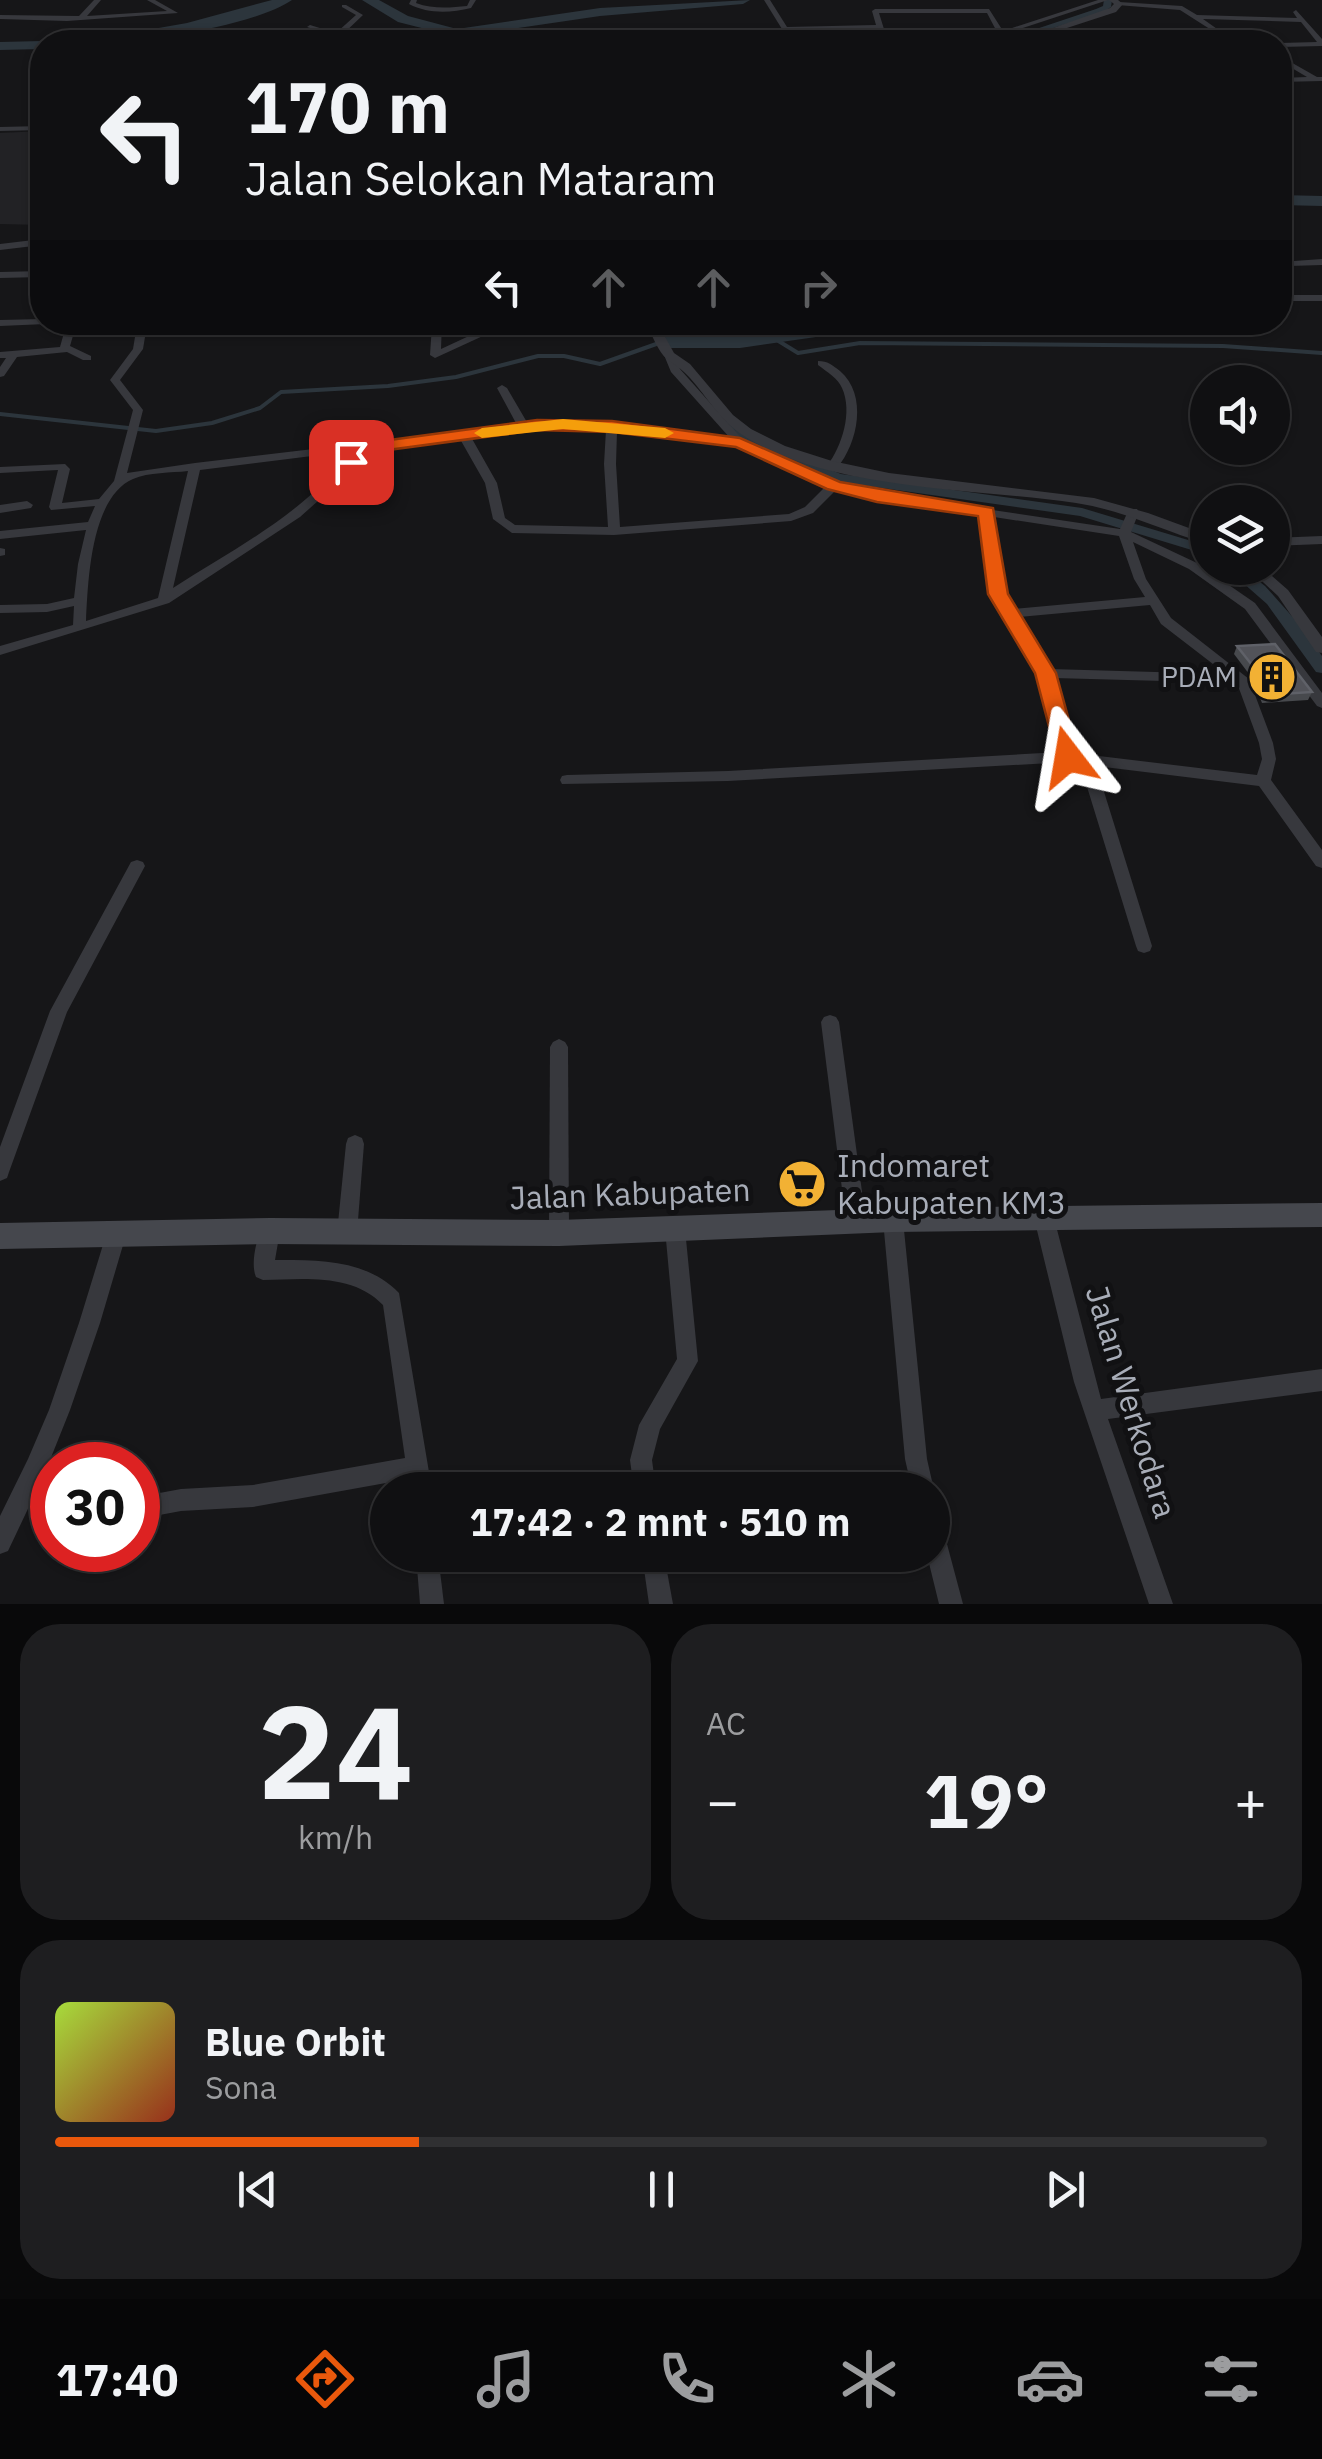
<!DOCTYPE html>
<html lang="id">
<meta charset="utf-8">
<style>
body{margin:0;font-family:"IBM Plex Sans",sans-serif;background:#1e1e20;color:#f1f3f6;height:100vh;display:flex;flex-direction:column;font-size:38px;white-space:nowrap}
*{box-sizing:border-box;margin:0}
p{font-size:32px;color:#9c9d9f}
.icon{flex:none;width:55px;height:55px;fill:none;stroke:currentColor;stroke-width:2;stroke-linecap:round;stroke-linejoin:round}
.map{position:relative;height:1604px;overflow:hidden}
.side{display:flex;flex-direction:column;gap:20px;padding:20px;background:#09090a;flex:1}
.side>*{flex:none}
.hud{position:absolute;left:30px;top:30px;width:1262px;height:305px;border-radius:40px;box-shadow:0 2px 8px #0004,0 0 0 2px #303032;background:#101012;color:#f1f3f6;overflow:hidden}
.fabs{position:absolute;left:1190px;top:365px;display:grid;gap:20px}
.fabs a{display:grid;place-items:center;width:100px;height:100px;border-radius:50%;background:#101012;box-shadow:0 2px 8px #0004,0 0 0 2px #303032;font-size:50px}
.speed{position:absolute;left:30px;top:1442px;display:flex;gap:20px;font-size:50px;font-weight:700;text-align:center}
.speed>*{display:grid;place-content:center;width:130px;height:130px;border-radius:50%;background:#101012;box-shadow:0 2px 8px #0004,0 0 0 2px #303032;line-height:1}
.speed .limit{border:15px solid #d22;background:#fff;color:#111}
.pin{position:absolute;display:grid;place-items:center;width:85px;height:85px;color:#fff;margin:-42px;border-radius:20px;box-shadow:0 5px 15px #0006}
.me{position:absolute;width:110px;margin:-55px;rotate:346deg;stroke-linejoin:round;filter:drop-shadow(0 0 8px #0008)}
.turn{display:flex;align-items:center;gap:35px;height:210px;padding:0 50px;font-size:45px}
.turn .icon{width:130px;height:130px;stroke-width:2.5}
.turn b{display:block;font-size:70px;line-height:85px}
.lanes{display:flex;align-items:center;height:95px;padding:0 50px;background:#0003;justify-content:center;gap:50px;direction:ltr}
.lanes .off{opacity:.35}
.big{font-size:75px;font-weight:700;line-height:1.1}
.side .card{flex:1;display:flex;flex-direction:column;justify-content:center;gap:15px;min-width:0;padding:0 35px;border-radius:40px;background:#1e1e20}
.side .dial{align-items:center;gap:0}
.dial b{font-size:130px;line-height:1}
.song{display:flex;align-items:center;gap:30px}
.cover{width:120px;height:120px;border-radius:15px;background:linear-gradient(135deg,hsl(80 70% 55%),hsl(10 70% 35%))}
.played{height:10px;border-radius:5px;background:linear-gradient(90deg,#ea580c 30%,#303032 30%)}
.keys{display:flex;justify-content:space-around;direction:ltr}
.heat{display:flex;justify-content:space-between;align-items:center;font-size:55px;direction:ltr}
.side .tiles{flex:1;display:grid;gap:20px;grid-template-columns:1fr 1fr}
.card:last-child{grid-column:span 2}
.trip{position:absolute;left:370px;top:1472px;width:580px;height:100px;border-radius:50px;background:#101012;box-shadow:0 2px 8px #0004,0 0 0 2px #303032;font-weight:700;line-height:100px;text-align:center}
.menu{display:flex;height:160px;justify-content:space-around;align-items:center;background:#060607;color:#9c9d9f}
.menu .icon{width:70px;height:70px}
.menu .on{color:#ea580c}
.menu b{font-size:45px;color:#f1f3f6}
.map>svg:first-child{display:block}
.built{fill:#222225}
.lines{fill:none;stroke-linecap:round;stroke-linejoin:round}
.stream{stroke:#2c353c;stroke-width:4}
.canal{fill:#2c353c;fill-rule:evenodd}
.river{fill:#2c353c;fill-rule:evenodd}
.minor{fill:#37383d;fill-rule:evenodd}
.tertiary{fill:#37383d;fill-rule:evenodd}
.secondary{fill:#45474d;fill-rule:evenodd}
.wall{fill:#47494d}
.building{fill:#525359;stroke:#5f6168;stroke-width:2.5}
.route{fill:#ea580c;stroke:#983908;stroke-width:2.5}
.slow{fill:#f59e0b}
.labels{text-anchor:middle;stroke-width:10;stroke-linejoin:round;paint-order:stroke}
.poi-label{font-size:28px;fill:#a8adb8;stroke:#111113;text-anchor:end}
.near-poi-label{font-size:32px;fill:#a8adb8;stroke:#111113;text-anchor:start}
.near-street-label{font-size:32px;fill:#a8adb8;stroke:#111113}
</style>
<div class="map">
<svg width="1322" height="1604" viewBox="0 0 1322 1604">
<rect width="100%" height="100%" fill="#161618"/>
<polygon class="built" points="42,131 42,225 0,224 0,133"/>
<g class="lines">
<g class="stream">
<polyline points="772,337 798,353 860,343 1223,346 1322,353"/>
<polyline points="0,414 156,431 212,423 260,408 281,392 388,386 456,377 538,356 564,356 600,364 659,343"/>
</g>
<g class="canal">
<polygon points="1104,0 1112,0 1111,7 1102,13 1008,42 997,42 1096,9 1103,6"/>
<polygon points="729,421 778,449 841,474 1082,508 1208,546 1208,555 1080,516 833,481 768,455 724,428 723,425"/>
<polygon points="1226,568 1242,568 1265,586 1298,623 1322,656 1322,673 1316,672 1267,604"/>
</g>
<g class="river">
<path d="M 272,0 L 292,0 C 251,28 128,45 79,42 L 187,23 Z"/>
<polygon points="362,0 379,0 408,16 457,29 600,8 750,0 743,4 600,16 457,37 398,22"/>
<polygon points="0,42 42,41 47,42 42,42 42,49 0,50"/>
<polygon points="1280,195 1322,196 1322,206 1280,205"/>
<polygon points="806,322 827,322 816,337 740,348 667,348 657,342 667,336 740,336 803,328"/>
</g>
<g class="minor">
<polygon points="94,0 101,0 87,16 167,11 147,0 155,0 178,13 67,21 0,19 0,15 79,16"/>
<path d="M 411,0 L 417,0 L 416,3 C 432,9 449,8 467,6 L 470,0 L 476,0 L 471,8 C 450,13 428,14 409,4 Z"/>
<polygon points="764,0 770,0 787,27 876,25 872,11 875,9 989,9 1003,31 1098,0 1108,0 980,42 971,42 997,32 987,13 879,13 888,42 882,42 877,29 790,31 796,42 790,42"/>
<polygon points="1119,2 1182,6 1197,15 1297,18 1293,12 1296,10 1322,39 1322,46 1280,47 1280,43 1317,42 1301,22 1203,19 1220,31 1250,42 1242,42 1216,33 1180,10 1117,5"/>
<polygon points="342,5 346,5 363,15 342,35 361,42 352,42 307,27 310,25 336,33 356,15 342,7"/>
<polygon points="1057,28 1061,28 1077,42 1070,42 1057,30"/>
<polygon points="1122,28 1126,28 1146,42 1139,42 1122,30"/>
<polygon points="684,35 686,38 625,42 628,37"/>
<polygon points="585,38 587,39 589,42 583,42 582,40"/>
<polygon points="1280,56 1317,77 1322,77 1322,81 1280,82 1280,78 1307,77 1280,61"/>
<polygon points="42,126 42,130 0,131 0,127"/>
<polygon points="42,239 42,245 0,250 0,244"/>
<polygon points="1280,250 1294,261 1322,259 1322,265 1289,266 1280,258"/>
<polygon points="42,271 42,277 0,278 0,272"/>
<rect x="1280" y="295" width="42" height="6"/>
<polygon points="42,319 46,324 0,326 0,320"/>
<polygon points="67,322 77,322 70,346 91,356 91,360 83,360 67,352 17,357 4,376 0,377 0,367 6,358 0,358 0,352 60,347"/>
<path d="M 96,322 L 167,322 L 162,325 L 147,325 L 143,349 L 120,380 L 143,410 L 127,473 L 195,463 L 517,425 L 497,388 L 502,385 L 507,388 L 528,424 C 595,416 663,430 730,438 L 671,372 L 664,355 L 669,352 L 674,355 L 680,369 L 744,441 L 829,480 L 878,493 L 1120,529 L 1129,509 L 1137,509 L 1139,512 L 1131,532 L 1197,563 L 1255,603 L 1322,693 L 1322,708 L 1317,706 L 1245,609 L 1189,569 L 1133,542 L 1146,579 L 1171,618 L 1249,679 L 1273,743 L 1276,759 L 1271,780 L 1322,850 L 1322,868 L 1316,866 L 1259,786 L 1096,766 L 1152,946 L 1150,951 L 1144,953 L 1138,951 L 1136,946 L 1080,764 L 1068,762 L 728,781 L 562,784 L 560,780 L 562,776 L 567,775 L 728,771 L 1060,752 L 1039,673 L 1006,618 L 1000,614 L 1002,611 L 992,594 L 981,515 L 877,500 L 837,489 L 813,513 L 791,521 L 614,535 L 512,533 L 493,519 L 485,483 L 460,439 L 365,450 L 346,476 L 300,517 L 169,603 L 0,655 L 0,646 L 73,625 L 74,606 L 47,612 L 0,613 L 0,605 L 47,604 L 74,598 L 78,564 L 86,530 L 0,539 L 0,531 L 88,522 L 95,506 L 51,510 L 49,507 L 58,470 L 0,473 L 0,467 L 65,464 L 70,469 L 62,503 L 99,499 L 114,481 L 133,410 L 110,380 L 133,349 L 137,325 L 101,325 ZM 555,427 L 606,430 L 604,464 L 608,527 L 515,525 L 505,518 L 497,483 L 471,437 ZM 617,431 L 737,446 L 826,486 L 805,507 L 789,514 L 620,527 L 616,464 ZM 352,451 C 305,513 237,547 173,588 L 200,470 ZM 188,471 L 158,598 L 86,621 C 88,580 91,497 133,479 C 149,472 171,473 188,471 ZM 994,517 L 1119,536 L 1134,579 L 1145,597 L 1014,609 L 1004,594 ZM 1150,605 L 1161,624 L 1226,674 L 1050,669 L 1019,617 ZM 1054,678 L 1237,683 L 1259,743 L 1262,759 L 1257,775 L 1074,753 Z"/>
<polygon points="306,322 316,322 318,329 395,322 442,322 441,349 499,322 513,322 435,358 430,355 432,325 317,335 309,333"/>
<path d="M 818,361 C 828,361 832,365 840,371 C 868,395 858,443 837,468 L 833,469 L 827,466 C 842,446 853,412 842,388 C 838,378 827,372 818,365 Z"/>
<polygon points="27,501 33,505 31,508 0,513 0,505"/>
<polygon points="1322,536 1322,544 1272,546 1272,538"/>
<polygon points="0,548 5,549 5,555 0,556"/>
<polygon points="137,860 143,862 145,866 67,1012 9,1172 7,1178 0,1181 0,1147 50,1011 131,862"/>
<polygon points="830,1015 836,1017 839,1022 866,1221 863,1228 856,1230 849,1228 846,1221 821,1022 824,1017"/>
<polygon points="559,1039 565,1042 568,1047 569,1233 566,1240 559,1242 552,1240 549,1233 550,1047 553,1042"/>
<polygon points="355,1135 362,1138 364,1144 357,1233 354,1240 347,1242 340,1240 337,1233 346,1144 348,1138"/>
<polygon points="1044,1209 1051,1211 1054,1218 1101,1399 1322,1369 1322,1391 1108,1419 1173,1604 1149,1604 1074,1382 1034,1218 1037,1211"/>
<polygon points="893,1211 900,1213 903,1220 927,1459 934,1490 932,1494 932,1490 912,1490 905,1459 883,1220 886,1213"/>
<polygon points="675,1220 682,1222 685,1229 698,1361 660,1429 652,1460 656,1490 634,1490 630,1460 639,1425 677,1359 665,1229 668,1222"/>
<path d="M 270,1222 L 277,1224 L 280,1231 L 275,1260 C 319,1260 366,1259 399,1293 L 432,1490 L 410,1490 L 408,1479 L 253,1507 L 181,1511 L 138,1519 L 138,1497 L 181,1489 L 253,1485 L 405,1458 L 383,1305 C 353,1273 303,1279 263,1280 L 256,1277 C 250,1263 257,1238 263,1224 Z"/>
<polygon points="116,1226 123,1228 126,1235 100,1323 70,1410 44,1475 8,1551 0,1554 0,1516 28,1459 49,1410 79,1323 106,1235 109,1228"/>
<polygon points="932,1518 940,1521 943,1529 963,1604 939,1604 927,1555 932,1555"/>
<polygon points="416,1555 438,1555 444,1604 420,1604"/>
<polygon points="642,1555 664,1555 673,1604 649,1604"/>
</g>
<g class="tertiary">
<polygon points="1109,0 1118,0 1123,4 1116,12 1024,42 1013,42 1110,8 1114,4"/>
<path d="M 650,322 L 661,322 L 659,326 L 674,353 L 690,364 L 733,415 L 751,429 L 785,446 L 832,461 L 889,473 L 1094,498 L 1148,513 L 1208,535 L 1208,544 C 1163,531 1123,510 1076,503 C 976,488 827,491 741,434 C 720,420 707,397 690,378 C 683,370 675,365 667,359 C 658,352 653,336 647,326 Z"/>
<polygon points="1248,568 1263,568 1288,590 1322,637 1322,653 1316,652 1278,596"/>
</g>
<polygon class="secondary" points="1322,1203 1322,1227 893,1232 559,1246 270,1244 0,1249 0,1223 270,1218 559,1220 893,1208"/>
</g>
<polygon class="wall" points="1237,646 1312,692 1308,700 1262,703 1252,678 1234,654"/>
<polygon class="building" points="1275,644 1312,692 1265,695 1256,670 1237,646"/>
<polygon class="route" points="537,420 612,421 740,438 840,482 993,508 1008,594 1056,673 1079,757 1076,762 1060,762 1057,757 1035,673 988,594 978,516 877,502 827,489 736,447 612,432 537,430 366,453 357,466 351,468 342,462 354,445 360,444"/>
<polygon class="slow" points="563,419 665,428 674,433 665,438 563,429 482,438 474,433 482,428"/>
<defs>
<g id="building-disc" transform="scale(2.5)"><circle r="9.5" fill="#f2b134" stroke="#111113"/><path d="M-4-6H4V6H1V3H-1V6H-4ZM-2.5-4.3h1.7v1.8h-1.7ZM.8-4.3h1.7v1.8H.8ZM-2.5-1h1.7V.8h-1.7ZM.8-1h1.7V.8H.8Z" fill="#111"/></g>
<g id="supermarket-disc" transform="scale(2.5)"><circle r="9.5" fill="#f2b134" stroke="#111113"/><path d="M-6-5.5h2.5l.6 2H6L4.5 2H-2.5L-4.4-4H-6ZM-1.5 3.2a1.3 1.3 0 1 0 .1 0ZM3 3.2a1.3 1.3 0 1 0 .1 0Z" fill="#111"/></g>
</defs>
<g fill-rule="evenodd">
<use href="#building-disc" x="1272" y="677"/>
<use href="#supermarket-disc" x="802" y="1184"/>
</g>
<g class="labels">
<g class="poi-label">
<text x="1237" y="687">PDAM</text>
</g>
<g class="near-poi-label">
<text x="837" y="1177">Indomaret<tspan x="837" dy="37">Kabupaten KM3</tspan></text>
</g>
<g class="near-street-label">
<text transform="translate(630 1194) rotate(-2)" y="11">Jalan Kabupaten</text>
<text transform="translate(1131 1402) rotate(73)" y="11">Jalan Werkodara</text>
</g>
</g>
</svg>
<div class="fabs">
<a><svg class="icon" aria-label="sound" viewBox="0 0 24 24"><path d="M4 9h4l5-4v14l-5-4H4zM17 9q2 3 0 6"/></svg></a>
<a><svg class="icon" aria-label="layers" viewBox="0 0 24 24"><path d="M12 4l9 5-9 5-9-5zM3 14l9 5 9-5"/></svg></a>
</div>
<div class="speed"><div class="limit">30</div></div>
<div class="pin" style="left:351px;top:462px;background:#d93025"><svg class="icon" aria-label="arrive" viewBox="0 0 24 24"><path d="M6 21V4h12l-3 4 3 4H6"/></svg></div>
<svg class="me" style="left:1068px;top:757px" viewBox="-20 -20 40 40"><path d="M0-17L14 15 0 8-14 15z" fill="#ea580c" stroke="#fff" stroke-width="4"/></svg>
<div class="trip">17:42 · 2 mnt · 510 m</div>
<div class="hud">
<div class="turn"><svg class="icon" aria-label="left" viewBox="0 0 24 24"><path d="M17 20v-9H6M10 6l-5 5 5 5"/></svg><div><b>170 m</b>Jalan Selokan Mataram</div></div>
<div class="lanes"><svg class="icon" aria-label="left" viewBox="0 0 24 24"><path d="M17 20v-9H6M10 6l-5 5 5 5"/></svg><svg class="icon off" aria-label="ahead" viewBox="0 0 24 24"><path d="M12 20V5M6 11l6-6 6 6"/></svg><svg class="icon off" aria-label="ahead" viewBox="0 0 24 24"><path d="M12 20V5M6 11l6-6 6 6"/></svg><svg class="icon off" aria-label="right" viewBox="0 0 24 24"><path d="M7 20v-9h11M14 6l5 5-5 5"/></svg></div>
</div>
</div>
<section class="side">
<div class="tiles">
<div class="card dial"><b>24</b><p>km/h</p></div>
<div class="card"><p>AC</p>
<div class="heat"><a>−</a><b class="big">19°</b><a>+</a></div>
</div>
<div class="card">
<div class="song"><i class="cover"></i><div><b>Blue Orbit</b><p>Sona</p></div></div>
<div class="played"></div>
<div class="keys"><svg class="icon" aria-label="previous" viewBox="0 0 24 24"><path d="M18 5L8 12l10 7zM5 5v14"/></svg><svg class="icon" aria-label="pause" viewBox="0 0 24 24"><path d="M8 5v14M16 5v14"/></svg><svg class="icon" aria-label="next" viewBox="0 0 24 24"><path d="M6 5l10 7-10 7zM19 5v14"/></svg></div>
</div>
</div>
</section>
<nav class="menu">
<b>17:40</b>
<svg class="icon on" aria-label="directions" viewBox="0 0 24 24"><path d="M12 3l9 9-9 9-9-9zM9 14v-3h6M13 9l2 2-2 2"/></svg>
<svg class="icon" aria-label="music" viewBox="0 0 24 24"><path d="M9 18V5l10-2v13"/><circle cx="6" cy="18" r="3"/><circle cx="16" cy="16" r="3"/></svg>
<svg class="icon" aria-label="phone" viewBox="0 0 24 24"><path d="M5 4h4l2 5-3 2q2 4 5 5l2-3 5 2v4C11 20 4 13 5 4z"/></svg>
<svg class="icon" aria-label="climate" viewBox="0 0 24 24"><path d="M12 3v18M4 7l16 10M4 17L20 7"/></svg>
<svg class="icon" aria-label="car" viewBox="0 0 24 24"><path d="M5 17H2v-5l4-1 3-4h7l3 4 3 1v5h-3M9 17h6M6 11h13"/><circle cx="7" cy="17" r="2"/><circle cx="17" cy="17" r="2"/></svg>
<svg class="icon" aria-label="filters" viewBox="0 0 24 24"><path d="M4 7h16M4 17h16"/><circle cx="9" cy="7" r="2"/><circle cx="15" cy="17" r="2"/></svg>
</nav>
